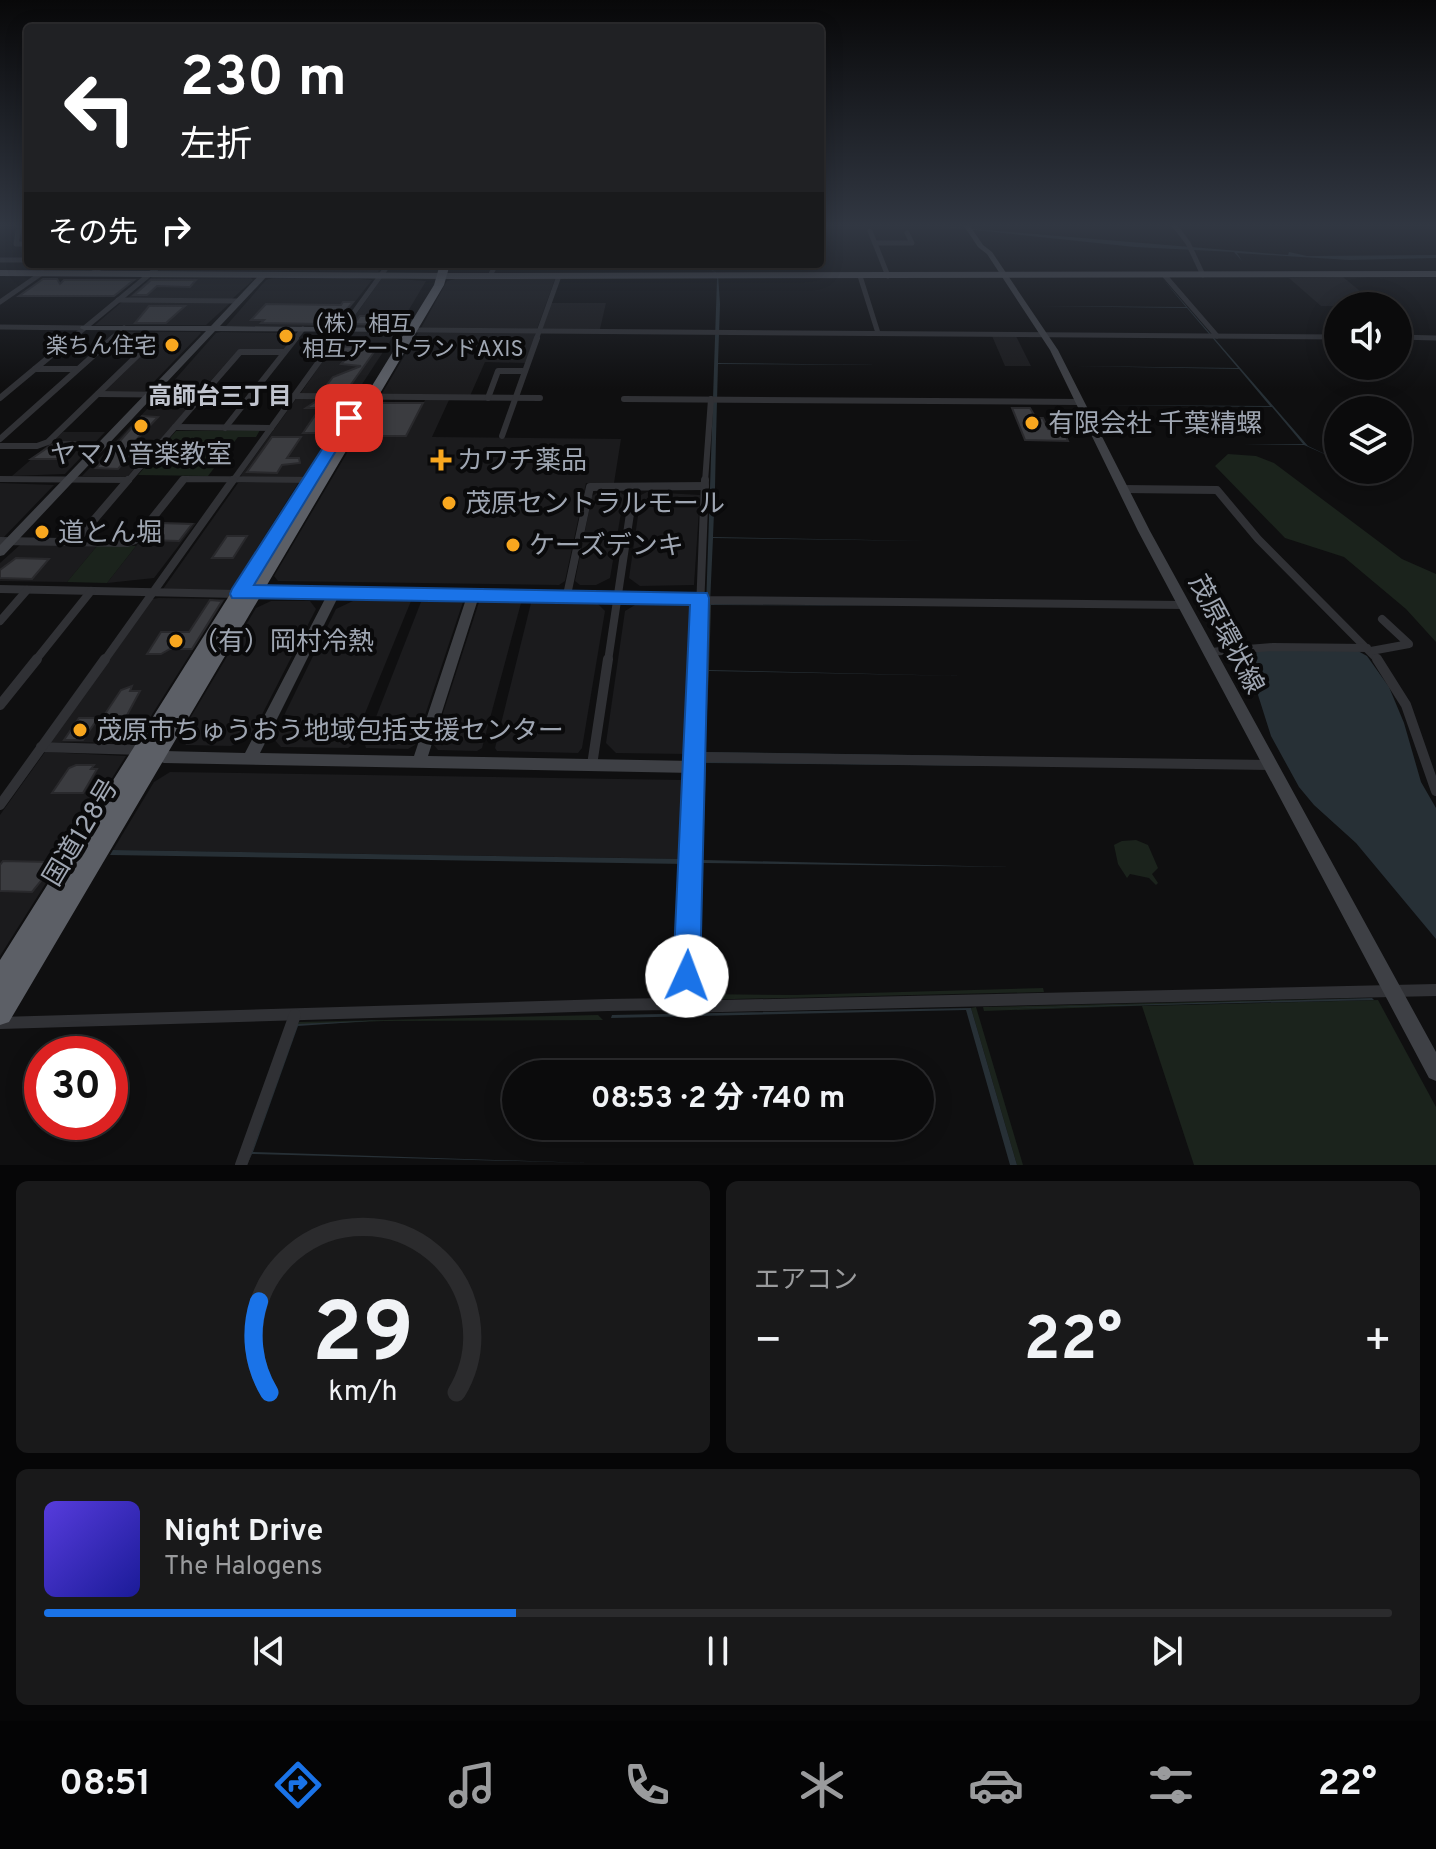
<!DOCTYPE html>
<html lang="ja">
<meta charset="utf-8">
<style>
body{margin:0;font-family:Overpass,"Noto Sans JP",sans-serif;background:#19191a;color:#f1f3f6;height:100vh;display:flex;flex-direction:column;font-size:30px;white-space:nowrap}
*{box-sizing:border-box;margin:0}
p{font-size:26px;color:#9a9b9d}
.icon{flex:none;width:44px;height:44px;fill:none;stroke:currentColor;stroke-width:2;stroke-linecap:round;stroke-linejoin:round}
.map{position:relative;height:1165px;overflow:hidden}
.side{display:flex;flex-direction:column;gap:16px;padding:16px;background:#060607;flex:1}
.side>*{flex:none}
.hud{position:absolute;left:24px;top:24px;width:800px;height:244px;border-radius:8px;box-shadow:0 4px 20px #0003,0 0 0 2px #2b2b2d;background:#202124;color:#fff;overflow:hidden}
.buttons{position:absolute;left:1324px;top:292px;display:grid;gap:16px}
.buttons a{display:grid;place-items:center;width:88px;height:88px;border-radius:50%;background:#0b0b0c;box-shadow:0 4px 20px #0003,0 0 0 2px #2b2b2d;font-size:40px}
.speed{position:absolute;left:24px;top:1036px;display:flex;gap:16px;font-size:40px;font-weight:700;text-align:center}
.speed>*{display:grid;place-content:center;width:104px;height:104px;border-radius:50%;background:#0b0b0c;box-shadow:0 4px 20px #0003,0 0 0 2px #2b2b2d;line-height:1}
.speed .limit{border:12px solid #d22;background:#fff;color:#111}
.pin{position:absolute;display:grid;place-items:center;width:68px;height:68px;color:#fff;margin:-34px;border-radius:16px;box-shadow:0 4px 12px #0006}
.me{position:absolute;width:88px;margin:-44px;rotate:2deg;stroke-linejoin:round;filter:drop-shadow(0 0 6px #0008)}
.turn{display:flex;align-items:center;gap:28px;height:168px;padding:0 24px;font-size:36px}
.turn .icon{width:104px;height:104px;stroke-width:2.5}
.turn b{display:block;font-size:56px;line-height:68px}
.then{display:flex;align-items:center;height:76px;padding:0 24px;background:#0003;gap:16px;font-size:30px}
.big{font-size:60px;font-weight:700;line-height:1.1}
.side .widget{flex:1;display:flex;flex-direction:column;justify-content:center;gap:12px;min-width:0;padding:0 28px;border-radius:12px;background:#19191a}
.side .dial{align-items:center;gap:0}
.dial svg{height:208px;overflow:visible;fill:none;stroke:#2b2b2d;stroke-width:7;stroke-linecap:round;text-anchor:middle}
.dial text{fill:#f1f3f6;stroke:none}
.song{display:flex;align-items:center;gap:24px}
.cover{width:96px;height:96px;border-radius:12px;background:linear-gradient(135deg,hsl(250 70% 55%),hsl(240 70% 35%))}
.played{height:8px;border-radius:4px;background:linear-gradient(90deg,#1a73e8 35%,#2b2b2d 35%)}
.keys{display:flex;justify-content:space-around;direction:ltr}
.heat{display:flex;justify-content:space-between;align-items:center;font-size:44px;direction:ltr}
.side .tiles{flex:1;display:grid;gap:16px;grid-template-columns:1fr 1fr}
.widget:last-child{grid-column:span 2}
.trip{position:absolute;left:502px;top:1060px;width:432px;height:80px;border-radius:40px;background:#0b0b0c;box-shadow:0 4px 20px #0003,0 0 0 2px #2b2b2d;font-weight:700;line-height:80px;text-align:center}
.tab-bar{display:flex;height:128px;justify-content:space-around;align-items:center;background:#040405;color:#9a9b9d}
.tab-bar .icon{width:56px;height:56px}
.tab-bar .selected{color:#1a73e8}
.tab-bar b{font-size:36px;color:#f1f3f6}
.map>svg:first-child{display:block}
.built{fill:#1b1b1d}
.green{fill:#1b231c}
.water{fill:#273036}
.building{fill:#3b3c40;stroke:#29292c;stroke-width:2}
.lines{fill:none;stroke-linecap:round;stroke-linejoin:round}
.street-far4{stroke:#303135;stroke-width:5}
.street-far3{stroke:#303135;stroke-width:6}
.street-far2{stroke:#303135;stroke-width:8}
.street-far1{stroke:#303135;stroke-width:10}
.street{stroke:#303135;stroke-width:12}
.secondary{fill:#3e4045;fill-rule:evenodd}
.primary{fill:#4c4e54;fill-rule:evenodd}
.highway{fill:#5c5f66;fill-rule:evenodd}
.route{fill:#1a73e8;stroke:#114b97;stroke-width:2}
.poi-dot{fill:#f8a71f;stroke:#0a0a0b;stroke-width:3}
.labels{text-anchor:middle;stroke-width:8;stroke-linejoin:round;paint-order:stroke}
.far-poi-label{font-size:22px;fill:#9fa6b2;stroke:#0a0a0b;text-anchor:start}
.far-neighbourhood-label{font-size:24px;font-weight:bold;fill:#c0c4ce;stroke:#0a0a0b}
.poi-label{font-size:26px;fill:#9fa6b2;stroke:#0a0a0b;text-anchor:start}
.street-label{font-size:26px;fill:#9fa6b2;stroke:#0a0a0b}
</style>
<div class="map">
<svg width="1436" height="1165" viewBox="0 0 1436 1165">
<rect width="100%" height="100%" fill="#0f0f10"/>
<g class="built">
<polygon points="166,264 384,264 378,272 158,271"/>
<polygon points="152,277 250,277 253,280 232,299 128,298"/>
<polygon points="276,277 337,277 372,280 336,326 226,326 266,280"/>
<polygon points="1343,277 1378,306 1321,306 1289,278"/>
<polygon points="382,278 426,281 398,328 347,327"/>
<polygon points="455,279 555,279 537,329 421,328 447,281"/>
<polygon points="122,302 230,303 206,325 95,325"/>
<polygon points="551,303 606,303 600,329 542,329"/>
<polygon points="123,332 200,332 201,333 145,391 105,391 147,350 105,349"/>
<polygon points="221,332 296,333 283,350 238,350 201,392 163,393 216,333"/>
<polygon points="343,332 396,332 355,395 300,394"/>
<polygon points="418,333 479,332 537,333 525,363 485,362 470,396 381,395"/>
<polygon points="992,336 1016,336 1031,366 1005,366"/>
<polygon points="159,397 196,399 127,477 82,476"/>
<polygon points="353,398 303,478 242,478 241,475 296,399"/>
<polygon points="425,400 449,400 432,437 621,439 614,483 586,483 565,581 559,585 278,581 274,576 357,436 406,437"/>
<polygon points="63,432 105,432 65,474 12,476"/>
<polygon points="299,482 230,591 163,589 238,483"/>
<polygon points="0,483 54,485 3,538 0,538"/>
<polygon points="600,491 618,491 624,495 610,578 596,585 580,585 575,581 592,496"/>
<polygon points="647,492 700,495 694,585 640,586 629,578 641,495"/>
<polygon points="155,522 196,523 154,578 107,583"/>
<polygon points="20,545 97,546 67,582 0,581 0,563"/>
<polygon points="159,598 225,599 134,743 50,742 152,599"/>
<polygon points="271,601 310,601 316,609 251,736 231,746 186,745 180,735 256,608"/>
<polygon points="353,601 411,601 352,745 348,748 281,747 273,738 336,609"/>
<polygon points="421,602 463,602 415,745 408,749 366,748 365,745"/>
<polygon points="479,602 521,603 482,748 477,751 438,750 433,744"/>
<polygon points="531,603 598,604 605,611 582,748 578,753 497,751 495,748"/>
<polygon points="635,605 689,605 695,610 689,750 685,754 616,753 606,743 625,611"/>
<polygon points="45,752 126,756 0,956 0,815"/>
<polygon points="170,772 683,780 688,787 686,859 113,850 154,782"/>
</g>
<g class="green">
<polygon points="260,430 256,437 238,437 208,476 138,475 176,431"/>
<polygon points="1228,454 1256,456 1274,463 1402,559 1436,574 1436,642 1406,609 1344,557 1285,538 1215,466"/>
<polygon points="97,546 136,546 107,583 67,582"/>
<polygon points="701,761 694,994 795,995 1043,988 1044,992 692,1000"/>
<polygon points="1136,840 1148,845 1158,868 1152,874 1158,883 1156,885 1149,878 1130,874 1127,878 1118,864 1114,845 1122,841"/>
<polygon points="1372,998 984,1011 983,1007"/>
<polygon points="1378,1000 1436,1107 1436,1165 1194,1165 1142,1006"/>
<polygon points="976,1007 1023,1165 1017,1165 971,1008"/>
<polygon points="598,1015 603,1020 384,1021 295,1025 299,1022"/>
</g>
<g class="water">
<polygon points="937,226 1288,255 1289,252 1307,256 1436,255 1436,258 1349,260 1237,253 1242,261 1234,252 1135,247"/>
<polygon points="702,264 718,274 720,304 867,305 720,304 718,363 883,365 718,364 716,439 903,441 716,439 715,488 912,490 715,488 713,537 929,541 713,538 710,604 942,606 711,605 709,670 963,676 709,671 705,752 981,756 986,766 706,763 703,860 1012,867 703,863 699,994 693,994 717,279 714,271"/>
<polygon points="1162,278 1308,446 1338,460 1304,445 1243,444 1303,444 1272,407 1091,405 1270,406 1239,369 1073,366 1238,368 1187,308 1036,306 1186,307"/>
<polygon points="1259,651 1358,651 1367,656 1389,687 1404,723 1421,782 1436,808 1436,939 1356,843 1314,805 1299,787 1271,736 1252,676 1241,660"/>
<polygon points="113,850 686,859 686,864 110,855"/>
<polygon points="1372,998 1374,1000 985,1009"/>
<polygon points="971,1008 1017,1165 1010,1165 966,1010 611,1018 612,1015"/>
<polygon points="384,1020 298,1026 253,1152 588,1163 252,1154 247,1165 297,1024"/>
</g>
<g class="building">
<polygon points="43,279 57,279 60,284 64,280 134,280 114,296 19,296"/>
<polygon points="151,280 196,280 190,287 157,286 147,295 134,295"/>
<polygon points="343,302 353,302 343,314 332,314 324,324 261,323 264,320 251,320 266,304 341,305"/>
<polygon points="149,306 185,306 166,323 135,323"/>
<polygon points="384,312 384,316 405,316 400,325 354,324 360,316 380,316"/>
<polygon points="379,345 347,390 323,390 333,377 361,366 341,364 345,360 328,360 337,347"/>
<polygon points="315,402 333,402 320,421 325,421 319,430 315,433 303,433 320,408 306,408"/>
<polygon points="378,403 423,403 406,436 358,436"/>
<polygon points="1012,408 1030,408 1036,418 1043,418 1048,429 1063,430 1068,441 1025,440"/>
<polygon points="142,416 158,417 122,455 130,455 118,469 96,468"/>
<polygon points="272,437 301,437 287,458 299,458 300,463 282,465 277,473 247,472"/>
<polygon points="56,442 77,442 61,459 31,459"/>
<polygon points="159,523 192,524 179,541 145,540"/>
<polygon points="227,536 247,536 233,558 212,558"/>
<polygon points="16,558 49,559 32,579 0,578 0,570"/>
<polygon points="210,600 222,601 192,649 170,649 161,654 147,654 161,632 189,632"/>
<polygon points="132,686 130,691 140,691 126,717 103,717 121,690"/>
<polygon points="79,718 98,718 83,740 64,740"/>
<polygon points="128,720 136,720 136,734 131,742 113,741"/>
<polygon points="76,765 94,765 91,769 97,769 83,793 52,793 69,768"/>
<polygon points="3,861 51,862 45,871 49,871 32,892 0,891 0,865"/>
</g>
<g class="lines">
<g class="street-far4">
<polyline points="19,226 16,244 28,244"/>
<polyline points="1175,226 1188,243 1203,275"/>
<polyline points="870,231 888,276"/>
<polyline points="875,243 912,243 907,233"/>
<polyline points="0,260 28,260"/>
<polyline points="93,273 105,264"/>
<polyline points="490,276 496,264"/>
<polyline points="860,276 878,333"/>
<polyline points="1165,276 1217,336"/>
<polyline points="118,300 240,301"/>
<polyline points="0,302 42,273"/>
<polyline points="0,327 83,328"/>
<polyline points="412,330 1338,337"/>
<polyline points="1398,337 1436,338"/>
<polyline points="70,340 162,264"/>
<polyline points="110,340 124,328"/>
<polyline points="294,340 303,329"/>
<polyline points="334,340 389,264"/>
<polyline points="536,340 559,276"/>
</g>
<g class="street-far3">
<polyline points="35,369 77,369"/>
<polyline points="98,394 203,395"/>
<polyline points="294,396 540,398"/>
<polyline points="0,398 72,338"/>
<polyline points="488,398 498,371 524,371"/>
<polyline points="624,399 1080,402"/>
<polyline points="175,427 271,428"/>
<polyline points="225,428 296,338"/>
<polyline points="502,436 537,338"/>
<polyline points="0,439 113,338"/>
<polyline points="0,446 37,446 48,442 142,351 58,350"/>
<polyline points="0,479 129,480"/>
<polyline points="127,482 240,352 284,352"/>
<polyline points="181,482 184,479 321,480"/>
<polyline points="232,482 336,338"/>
<polyline points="705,482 711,399"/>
</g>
<g class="street-far2">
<polyline points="1123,489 1217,490 1258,539 1379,661"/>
<polyline points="0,541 127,543 135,540 183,480"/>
<polyline points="75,542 128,480"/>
<polyline points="0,589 238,594"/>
<polyline points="567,595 590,487 705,486"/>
<polyline points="618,596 691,596 704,600 1184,605"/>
<polyline points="0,621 27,590"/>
<polyline points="1371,651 1409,644 1382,619"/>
<polyline points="1210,652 1273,647 1367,648"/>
<polyline points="35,661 91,591"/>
<polyline points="104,661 233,480"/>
<polyline points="608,661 634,487"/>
<polyline points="698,661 705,480"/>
</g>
<g class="street-far1">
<polyline points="1377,659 1406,705 1436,791"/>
<polyline points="0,705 37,659"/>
<polyline points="41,747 143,750"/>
<polyline points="694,757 1270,765"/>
<polyline points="592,765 608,659"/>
<polyline points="0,805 105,659"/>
<polyline points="690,885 698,659"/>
</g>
<g class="street">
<polyline points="686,1006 690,883"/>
<polyline points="0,1023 608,1005 669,1004 679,1007 1436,990"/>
<polyline points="241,1165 295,1015"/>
</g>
<g class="secondary">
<polygon points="964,226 970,226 983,245 992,252 1058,350 1150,531 1436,1052 1436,1081 1429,1078 1138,531 1050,350 987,254 978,247"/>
<polygon points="262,272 269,274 220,326 412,328 416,330 412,332 215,331 4,555 0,556 0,545 206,331 84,330 80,328 81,326 211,326"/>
<path d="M 335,587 L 340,589 L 474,589 L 622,593 L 624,596 L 618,600 L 478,599 L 428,756 L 694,761 L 699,762 L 701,767 L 699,772 L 694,773 L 164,763 L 145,756 L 143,752 L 145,748 L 150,746 L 164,751 L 245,753 L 326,597 L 250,596 L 244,592 L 250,588 L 330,589 ZM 338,597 L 466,599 L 414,756 L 260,753 Z"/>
</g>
<polygon class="primary" points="0,270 451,273 1436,271 1436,277 451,279 0,276"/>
<polygon class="highway" points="440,264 450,264 444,285 9,1022 0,1025 0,960 234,588 240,586 247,589 434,285"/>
</g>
<linearGradient id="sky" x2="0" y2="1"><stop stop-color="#080809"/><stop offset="0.58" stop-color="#313742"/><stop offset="1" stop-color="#313742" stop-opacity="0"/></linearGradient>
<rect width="1436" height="389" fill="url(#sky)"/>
<polygon class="route" points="349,413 356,418 254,585 707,593 709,598 700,976 696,986 687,990 677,986 673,976 690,605 232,598 230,594 232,589 342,418"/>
<g class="poi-dot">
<circle cx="286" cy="336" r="8"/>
<circle cx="172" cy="345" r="8"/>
<circle cx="1032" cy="423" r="8"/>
<circle cx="141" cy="426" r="8"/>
<path d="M437 448h8v8h8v8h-8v8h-8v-8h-8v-8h8z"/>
<circle cx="449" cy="503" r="8"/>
<circle cx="42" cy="532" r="8"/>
<circle cx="513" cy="545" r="8"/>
<circle cx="176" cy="641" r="8"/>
<circle cx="80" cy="730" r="8"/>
</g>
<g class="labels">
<g class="far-poi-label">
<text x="302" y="331">（株）相互<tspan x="302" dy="25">相互アートランドAXIS</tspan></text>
<text x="156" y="353" text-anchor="end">楽ちん住宅</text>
</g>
<g class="far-neighbourhood-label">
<text x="220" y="404">高師台三丁目</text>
</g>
<g class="poi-label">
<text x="1048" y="432">有限会社 千葉精螺</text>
<text x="141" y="463" text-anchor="middle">ヤマハ音楽教室</text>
<text x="457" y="469">カワチ薬品</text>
<text x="465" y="512">茂原セントラルモール</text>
<text x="58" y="541">道とん堀</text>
<text x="529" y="554">ケーズデンキ</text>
<text x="192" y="650">（有）岡村冷熱</text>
<text x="96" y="739">茂原市ちゅうおう地域包括支援センター</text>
</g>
<g class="street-label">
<text transform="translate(1227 634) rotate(62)" y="9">茂原環状線</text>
<text transform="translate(80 832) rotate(-59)" y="9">国道128号</text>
</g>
</g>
</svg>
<div class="buttons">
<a><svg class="icon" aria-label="sound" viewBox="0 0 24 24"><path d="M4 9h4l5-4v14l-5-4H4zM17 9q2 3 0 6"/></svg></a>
<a><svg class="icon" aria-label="layers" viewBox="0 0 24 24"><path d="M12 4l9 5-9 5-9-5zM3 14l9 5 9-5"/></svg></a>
</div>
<div class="speed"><div class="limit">30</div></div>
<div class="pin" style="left:349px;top:418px;background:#d93025"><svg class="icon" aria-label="arrive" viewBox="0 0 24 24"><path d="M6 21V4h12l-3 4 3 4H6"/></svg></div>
<svg class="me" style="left:687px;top:976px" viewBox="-20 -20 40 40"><circle r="19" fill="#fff"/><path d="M0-13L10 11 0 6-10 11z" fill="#1a73e8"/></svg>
<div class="trip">08:53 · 2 分 · 740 m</div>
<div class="hud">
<div class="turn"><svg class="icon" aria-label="left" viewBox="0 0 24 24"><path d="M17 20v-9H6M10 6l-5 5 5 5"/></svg><div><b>230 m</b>左折</div></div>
<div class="then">その先<svg class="icon" aria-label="right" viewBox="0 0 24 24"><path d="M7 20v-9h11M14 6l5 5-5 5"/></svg></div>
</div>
</div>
<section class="side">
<div class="tiles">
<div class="widget dial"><svg viewBox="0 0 100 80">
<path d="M14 69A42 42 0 1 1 86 69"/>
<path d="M14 69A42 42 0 0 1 10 34" stroke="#1a73e8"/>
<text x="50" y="56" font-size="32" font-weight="700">29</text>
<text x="50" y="72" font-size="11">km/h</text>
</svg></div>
<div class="widget"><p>エアコン</p>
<div class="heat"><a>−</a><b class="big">22°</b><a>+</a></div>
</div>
<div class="widget">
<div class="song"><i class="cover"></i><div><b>Night Drive</b><p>The Halogens</p></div></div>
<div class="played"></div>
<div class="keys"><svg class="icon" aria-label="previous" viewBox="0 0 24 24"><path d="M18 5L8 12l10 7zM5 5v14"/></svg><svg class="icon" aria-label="pause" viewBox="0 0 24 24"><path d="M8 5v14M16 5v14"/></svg><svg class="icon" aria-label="next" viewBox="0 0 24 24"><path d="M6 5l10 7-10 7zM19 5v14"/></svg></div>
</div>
</div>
</section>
<nav class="tab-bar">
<b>08:51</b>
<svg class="icon selected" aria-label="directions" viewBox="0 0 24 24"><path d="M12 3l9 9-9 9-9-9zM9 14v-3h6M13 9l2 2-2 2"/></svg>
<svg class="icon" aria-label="music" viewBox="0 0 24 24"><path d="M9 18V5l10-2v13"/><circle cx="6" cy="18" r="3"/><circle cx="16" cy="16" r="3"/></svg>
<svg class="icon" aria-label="phone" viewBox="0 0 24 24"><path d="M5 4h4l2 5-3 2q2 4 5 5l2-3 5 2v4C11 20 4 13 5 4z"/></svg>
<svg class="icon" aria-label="climate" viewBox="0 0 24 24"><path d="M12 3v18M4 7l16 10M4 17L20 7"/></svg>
<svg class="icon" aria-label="car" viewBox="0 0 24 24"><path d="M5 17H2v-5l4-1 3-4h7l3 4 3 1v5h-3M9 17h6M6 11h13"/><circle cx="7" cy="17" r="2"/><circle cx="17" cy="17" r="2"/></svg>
<svg class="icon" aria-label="filters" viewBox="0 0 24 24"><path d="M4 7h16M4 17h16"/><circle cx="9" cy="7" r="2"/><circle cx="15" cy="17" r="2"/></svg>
<b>22°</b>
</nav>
